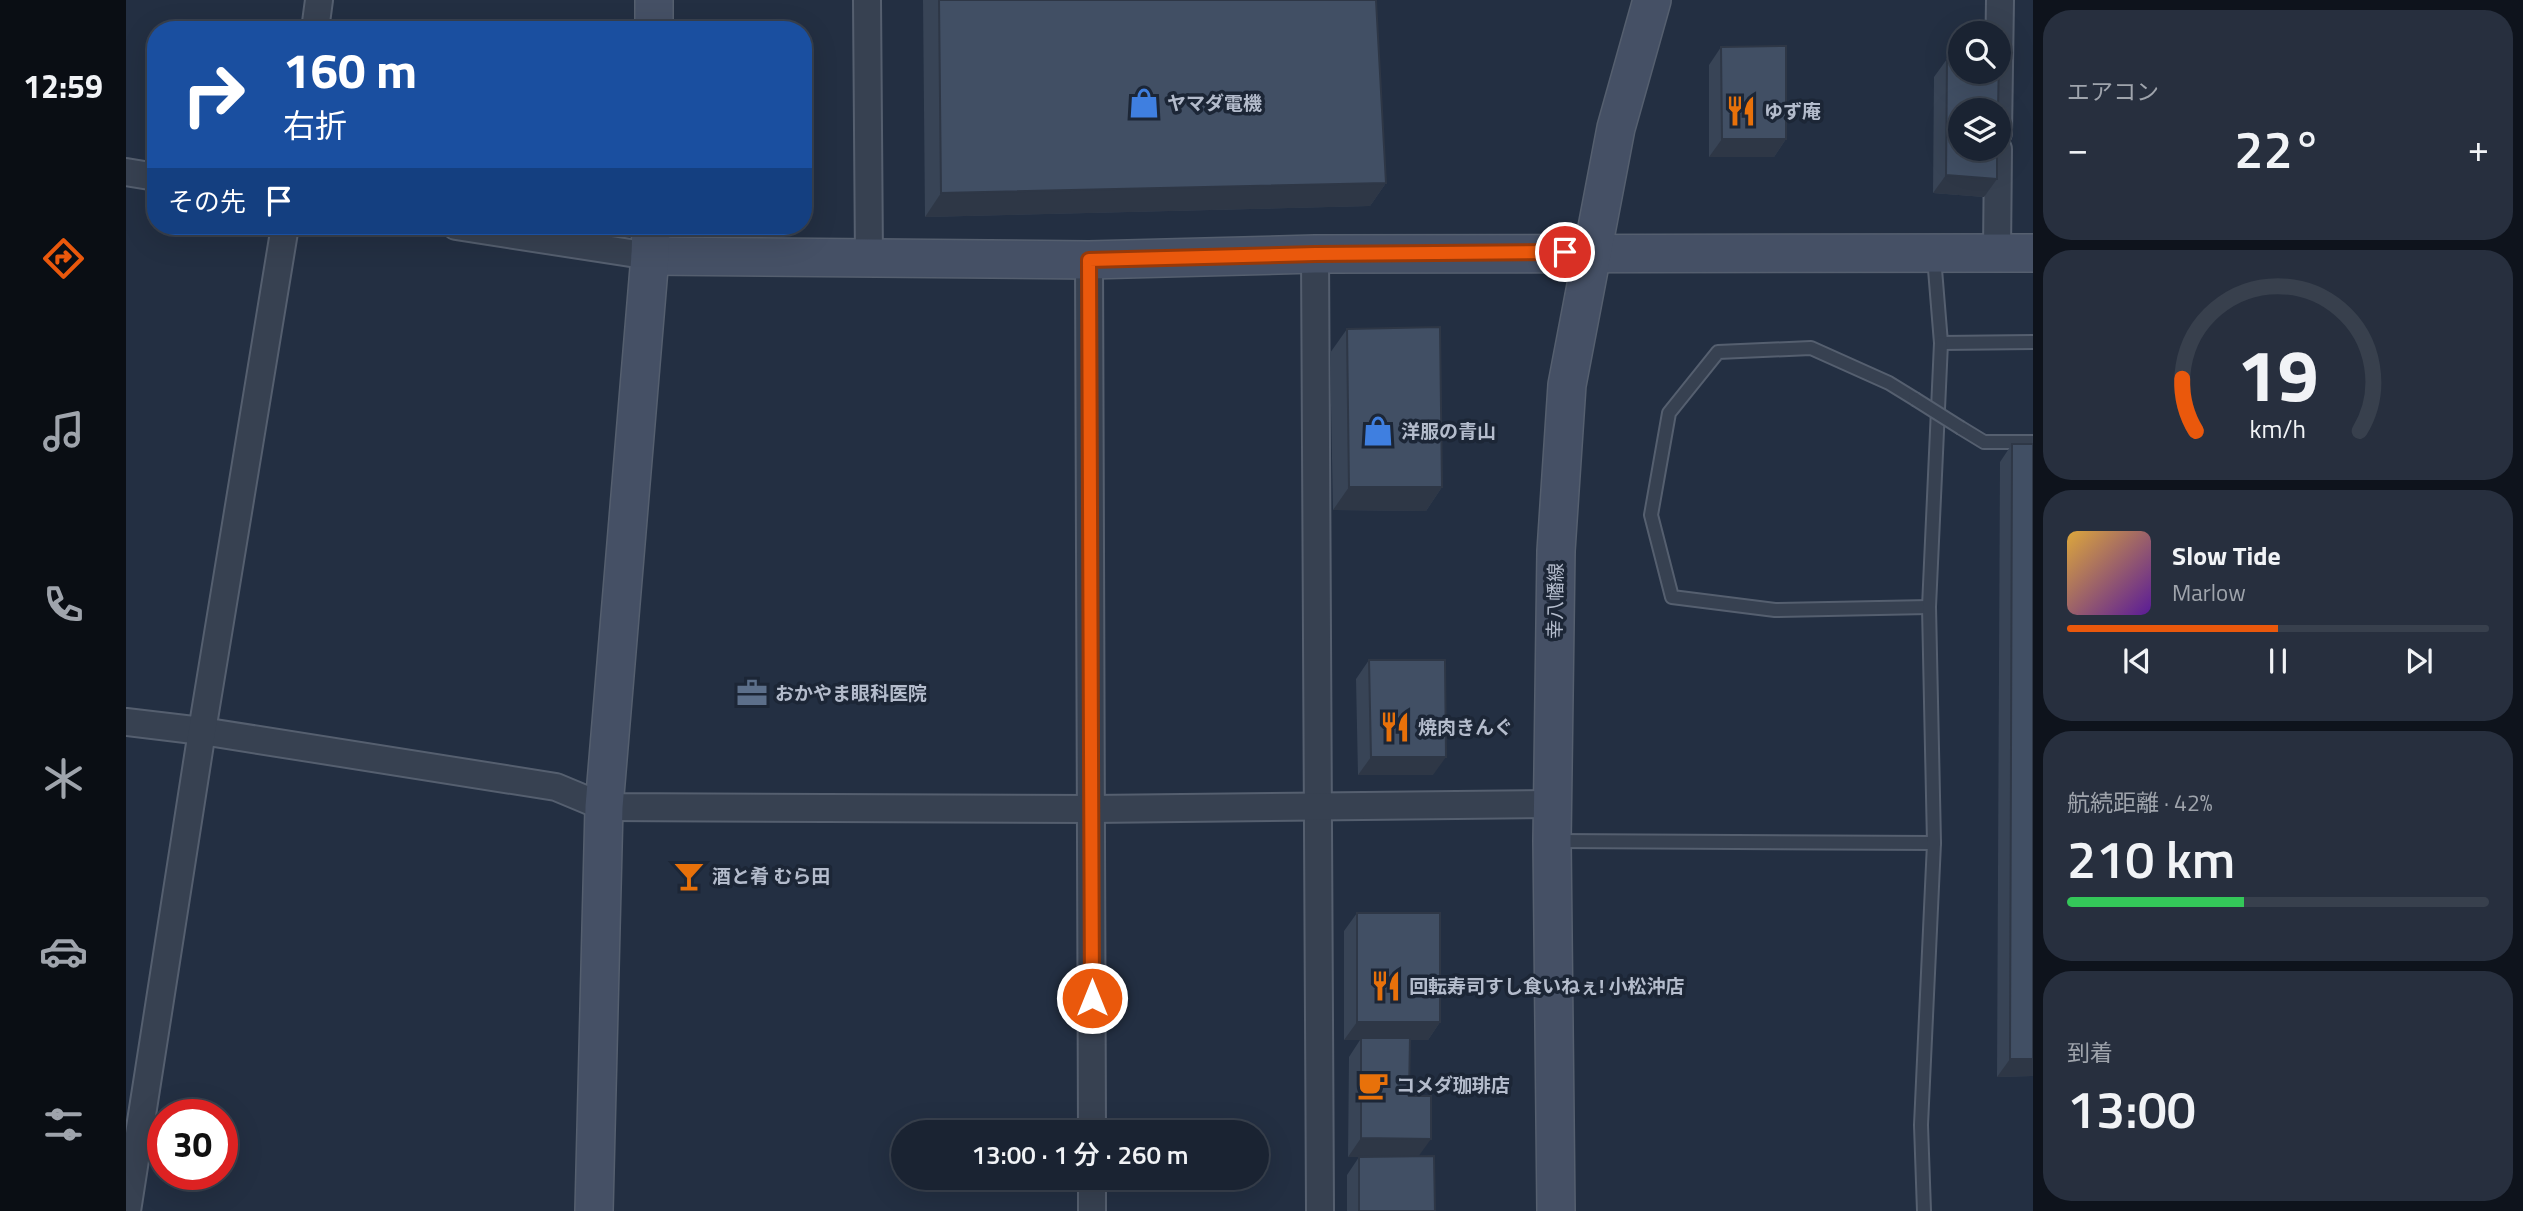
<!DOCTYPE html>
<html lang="ja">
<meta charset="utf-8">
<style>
body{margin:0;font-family:"Titillium Web","Noto Sans JP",sans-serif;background:#272f3e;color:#f1f3f6;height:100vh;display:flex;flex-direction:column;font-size:26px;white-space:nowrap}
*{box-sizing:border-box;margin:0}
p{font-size:23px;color:#9fa4ac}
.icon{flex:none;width:38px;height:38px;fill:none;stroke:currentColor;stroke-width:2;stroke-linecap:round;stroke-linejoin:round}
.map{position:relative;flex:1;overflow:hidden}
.panel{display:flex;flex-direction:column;gap:10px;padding:10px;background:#0e131c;width:490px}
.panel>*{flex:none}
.guide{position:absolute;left:21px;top:21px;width:665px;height:214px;border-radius:28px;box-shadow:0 7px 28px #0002,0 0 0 2px #38404d;background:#1a4fa0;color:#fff;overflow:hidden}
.tools{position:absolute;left:1822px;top:21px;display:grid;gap:14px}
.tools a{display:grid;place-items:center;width:63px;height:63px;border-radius:50%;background:#1a2332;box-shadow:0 7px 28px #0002,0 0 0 2px #38404d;font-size:35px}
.speed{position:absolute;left:21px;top:1099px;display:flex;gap:14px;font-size:35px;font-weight:700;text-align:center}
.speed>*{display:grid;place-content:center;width:91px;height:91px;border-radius:50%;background:#1a2332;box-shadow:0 7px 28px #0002,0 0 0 2px #38404d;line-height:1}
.speed .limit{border:10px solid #d22;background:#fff;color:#111}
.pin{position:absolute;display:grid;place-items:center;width:60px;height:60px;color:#fff;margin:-30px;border:4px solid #fff;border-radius:50%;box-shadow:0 2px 7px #0007}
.me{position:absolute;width:77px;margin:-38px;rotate:0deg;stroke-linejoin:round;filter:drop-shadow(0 0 5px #0008)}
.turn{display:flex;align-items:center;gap:24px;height:147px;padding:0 21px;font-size:32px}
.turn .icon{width:91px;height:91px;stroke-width:2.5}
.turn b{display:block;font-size:49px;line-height:60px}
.then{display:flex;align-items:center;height:66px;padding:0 21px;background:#0003;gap:14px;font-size:26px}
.big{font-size:52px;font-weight:600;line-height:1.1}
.panel .widget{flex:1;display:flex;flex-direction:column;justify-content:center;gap:10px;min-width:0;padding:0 24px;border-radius:28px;background:#272f3e}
.panel .dial{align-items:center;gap:0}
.dial svg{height:182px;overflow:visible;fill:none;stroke:#38404d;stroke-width:7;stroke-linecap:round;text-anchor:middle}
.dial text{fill:#f1f3f6;stroke:none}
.song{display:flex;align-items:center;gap:21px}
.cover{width:84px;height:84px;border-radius:10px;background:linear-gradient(135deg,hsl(40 70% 55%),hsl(270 70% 35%))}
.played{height:7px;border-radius:4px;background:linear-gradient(90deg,#ea580c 50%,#38404d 50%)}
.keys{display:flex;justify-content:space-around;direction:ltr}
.heat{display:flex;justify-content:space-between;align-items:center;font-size:38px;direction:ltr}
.charge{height:10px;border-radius:5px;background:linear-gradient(90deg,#34c759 42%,#38404d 0)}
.trip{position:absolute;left:765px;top:1120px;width:378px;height:70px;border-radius:35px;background:#1a2332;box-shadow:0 7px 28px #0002,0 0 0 2px #38404d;font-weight:600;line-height:70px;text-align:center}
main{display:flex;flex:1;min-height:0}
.tab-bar{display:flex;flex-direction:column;width:126px;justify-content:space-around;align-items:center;background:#0a0e14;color:#9fa4ac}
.tab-bar .icon{width:49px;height:49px}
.tab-bar .current{color:#ea580c}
.tab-bar b{font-size:32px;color:#f1f3f6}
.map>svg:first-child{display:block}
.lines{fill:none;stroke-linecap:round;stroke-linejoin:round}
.lane-casing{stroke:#555f6f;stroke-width:16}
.street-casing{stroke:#555f6f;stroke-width:30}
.secondary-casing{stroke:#555f6f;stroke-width:40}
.lane{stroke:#374151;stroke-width:12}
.street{stroke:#374151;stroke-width:26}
.secondary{stroke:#455065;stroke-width:37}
.lane-bridge-casing{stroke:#555f6f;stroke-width:16;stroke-linecap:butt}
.lane-bridge{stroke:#374151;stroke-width:12}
.wall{fill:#384456}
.shaded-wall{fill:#2e3746}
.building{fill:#414f64;stroke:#2e3746;stroke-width:2}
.route-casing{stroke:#983908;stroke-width:18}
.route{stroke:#ea580c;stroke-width:12}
.labels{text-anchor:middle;stroke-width:7;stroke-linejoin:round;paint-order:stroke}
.poi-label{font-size:19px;font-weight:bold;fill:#b4bccc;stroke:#1c2636;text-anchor:start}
.street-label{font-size:19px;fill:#b4bccc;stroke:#1c2636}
</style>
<main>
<nav class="tab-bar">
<b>12:59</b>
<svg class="icon current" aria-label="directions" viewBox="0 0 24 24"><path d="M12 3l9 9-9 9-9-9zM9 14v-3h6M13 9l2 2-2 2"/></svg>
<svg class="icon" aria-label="music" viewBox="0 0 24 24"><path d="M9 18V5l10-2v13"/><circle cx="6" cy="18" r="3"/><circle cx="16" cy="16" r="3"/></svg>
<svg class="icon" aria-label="phone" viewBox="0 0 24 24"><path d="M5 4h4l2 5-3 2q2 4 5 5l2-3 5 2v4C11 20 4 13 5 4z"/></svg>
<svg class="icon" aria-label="climate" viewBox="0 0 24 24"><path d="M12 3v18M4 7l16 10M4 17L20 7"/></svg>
<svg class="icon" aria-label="car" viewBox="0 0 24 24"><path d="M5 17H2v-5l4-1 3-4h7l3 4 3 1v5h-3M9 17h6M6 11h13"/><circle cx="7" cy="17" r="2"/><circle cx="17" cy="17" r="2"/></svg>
<svg class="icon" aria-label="filters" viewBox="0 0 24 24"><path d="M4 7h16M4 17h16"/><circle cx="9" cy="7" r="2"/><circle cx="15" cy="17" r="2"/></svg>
</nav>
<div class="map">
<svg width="1907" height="1211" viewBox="0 0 1907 1211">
<rect width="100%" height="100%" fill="#232f42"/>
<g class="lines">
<g class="lane-casing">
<g id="lane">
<polyline points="1808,257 1815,343 1907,342"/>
<polyline points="1789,399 1763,383 1685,348 1592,352 1543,413 1525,515 1546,597 1649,610 1803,607"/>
<polyline points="1835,428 1858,442 1907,442"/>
<polyline points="1430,841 1808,843"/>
<polyline points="1798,1211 1795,1125 1808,843 1803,607 1815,343"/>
</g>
</g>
<g class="street-casing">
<g id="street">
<polyline points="741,0 743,259"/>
<polyline points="189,30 193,0"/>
<polyline points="1872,133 1874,0"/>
<polyline points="0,172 30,177"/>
<polyline points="330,226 524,256"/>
<polyline points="1871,252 1872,149"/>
<polyline points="1189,254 1194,1211"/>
<polyline points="963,260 966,1132"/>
<polyline points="0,722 76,731 430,787 478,807 966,809 1427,804"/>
<polyline points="1,1211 76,731 159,226"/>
<polyline points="966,1211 966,1178"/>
</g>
</g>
<g class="secondary-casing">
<g id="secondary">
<polyline points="528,30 528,0"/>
<polyline points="524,256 963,260 1189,254 1907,253"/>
<polyline points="468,1211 478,807 524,256 525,226"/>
<polyline points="1430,1211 1426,841 1430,551 1441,385 1490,128 1526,0"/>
</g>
</g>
<use href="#lane" class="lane"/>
<use href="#street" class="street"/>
<use href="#secondary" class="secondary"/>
<g class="lane-bridge-casing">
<polyline id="lane-bridge" points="1789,399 1835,428"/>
</g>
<use href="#lane-bridge" class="lane-bridge"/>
</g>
<g class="wall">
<polygon points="797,0 1250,0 1260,183 1244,206 799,217"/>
<polygon points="1595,47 1660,139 1648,157 1583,157 1583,65"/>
<polygon points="1821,59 1858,197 1807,193 1808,77"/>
<polygon points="1221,329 1316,487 1300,511 1207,510 1204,353"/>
<polygon points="1886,444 1907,444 1907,1076 1871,1077 1874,462"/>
<polygon points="1243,660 1307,775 1232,775 1230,679"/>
<polygon points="1231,913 1314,1022 1302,1040 1284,1040 1283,1096 1292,1157 1309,1211 1221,1211 1221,1175 1233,1157 1267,1157 1222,1157 1223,1057 1234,1040 1218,1040 1218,931"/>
</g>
<g class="shaded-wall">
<polygon points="1596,139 1660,139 1648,157 1583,157"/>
<polygon points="1820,175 1871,179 1858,197 1807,193"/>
<polygon points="1260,183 1244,206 799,217 815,193"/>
<polygon points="1223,487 1316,487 1300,511 1207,510"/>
<polygon points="1245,757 1320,757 1307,775 1232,775"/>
<polygon points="1231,1022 1314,1022 1302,1040 1235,1040 1235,1038 1234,1040 1218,1040"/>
<polygon points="1884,1059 1907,1059 1907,1076 1871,1077"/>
<polygon points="1235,1138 1305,1139 1292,1157 1222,1157"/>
</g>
<g class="building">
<polygon points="813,0 1250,0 1260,183 815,193"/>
<polygon points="1660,46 1660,139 1596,139 1595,47"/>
<polygon points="1872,57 1873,57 1872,110 1834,110 1834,149 1871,149 1871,179 1820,175 1821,59 1834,58 1834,72 1872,72"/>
<polygon points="1314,327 1316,487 1223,487 1221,329"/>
<polygon points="1886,444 1907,444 1907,1059 1884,1059"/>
<polygon points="1243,660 1319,660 1320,757 1245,757"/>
<rect x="1231" y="913" width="83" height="109"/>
<polygon points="1235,1038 1284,1038 1283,1096 1305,1096 1305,1139 1235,1138"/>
<polygon points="1308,1156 1309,1211 1233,1211 1233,1157"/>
</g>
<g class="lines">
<g class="route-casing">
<polyline id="route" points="966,998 963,260 1189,254 1439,252"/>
</g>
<use href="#route" class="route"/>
</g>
<defs>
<g id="shop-bare" transform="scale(2.415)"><path d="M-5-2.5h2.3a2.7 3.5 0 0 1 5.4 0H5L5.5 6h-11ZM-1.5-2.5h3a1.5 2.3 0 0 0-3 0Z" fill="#3f7fe0" stroke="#1c2636" stroke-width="2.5" paint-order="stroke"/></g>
<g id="restaurant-bare" transform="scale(2.415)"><path d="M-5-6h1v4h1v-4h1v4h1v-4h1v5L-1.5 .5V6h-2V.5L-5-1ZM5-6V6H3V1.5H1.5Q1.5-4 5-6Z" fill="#e8710a" stroke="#1c2636" stroke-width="2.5" paint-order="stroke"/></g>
<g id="office-bare" transform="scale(2.415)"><path d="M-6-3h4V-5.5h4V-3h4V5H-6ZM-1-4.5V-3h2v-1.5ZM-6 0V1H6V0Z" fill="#5c6f8a" stroke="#1c2636" stroke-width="2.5" paint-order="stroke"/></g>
<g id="bar-bare" transform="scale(2.415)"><path d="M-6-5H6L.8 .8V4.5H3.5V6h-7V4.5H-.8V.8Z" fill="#e8710a" stroke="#1c2636" stroke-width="2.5" paint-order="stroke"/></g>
<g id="cafe-bare" transform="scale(2.415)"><path d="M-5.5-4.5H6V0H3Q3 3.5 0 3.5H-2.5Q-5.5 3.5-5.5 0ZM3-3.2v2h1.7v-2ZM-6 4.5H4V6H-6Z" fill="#e8710a" stroke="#1c2636" stroke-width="2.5" paint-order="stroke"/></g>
</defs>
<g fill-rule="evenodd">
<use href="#shop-bare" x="1018" y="103"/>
<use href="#restaurant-bare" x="1615" y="111"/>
<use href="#shop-bare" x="1252" y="431"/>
<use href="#office-bare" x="626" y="693"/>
<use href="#restaurant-bare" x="1269" y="727"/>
<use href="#bar-bare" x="563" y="876"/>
<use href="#restaurant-bare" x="1260" y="986"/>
<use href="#cafe-bare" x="1247" y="1085"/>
</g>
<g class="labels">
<g class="poi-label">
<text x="1041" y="110">ヤマダ電機</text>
<text x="1638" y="118">ゆず庵</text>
<text x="1275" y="438">洋服の青山</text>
<text x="649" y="700">おかやま眼科医院</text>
<text x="1292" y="734">焼肉きんぐ</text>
<text x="586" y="883">酒と肴 むら田</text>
<text x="1283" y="993">回転寿司すし食いねぇ! 小松沖店</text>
<text x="1270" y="1092">コメダ珈琲店</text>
</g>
<g class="street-label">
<text transform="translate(1429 601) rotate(-89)" y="7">幸八幡線</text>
</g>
</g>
</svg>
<div class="tools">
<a><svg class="icon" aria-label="search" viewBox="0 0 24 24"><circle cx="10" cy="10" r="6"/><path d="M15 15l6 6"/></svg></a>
<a><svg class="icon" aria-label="layers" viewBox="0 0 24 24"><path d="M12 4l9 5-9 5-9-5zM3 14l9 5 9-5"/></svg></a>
</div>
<div class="speed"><div class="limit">30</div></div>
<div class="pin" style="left:1439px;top:252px;background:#d93025"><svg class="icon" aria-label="arrive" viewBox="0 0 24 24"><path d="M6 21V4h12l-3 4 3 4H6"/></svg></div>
<svg class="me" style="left:966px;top:998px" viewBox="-20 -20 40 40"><circle r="17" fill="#ea580c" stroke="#fff" stroke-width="3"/><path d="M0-11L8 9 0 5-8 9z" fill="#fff"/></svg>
<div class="trip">13:00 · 1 分 · 260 m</div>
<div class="guide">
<div class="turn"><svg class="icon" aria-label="right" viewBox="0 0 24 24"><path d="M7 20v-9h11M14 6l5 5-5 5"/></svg><div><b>160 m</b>右折</div></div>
<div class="then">その先<svg class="icon" aria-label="arrive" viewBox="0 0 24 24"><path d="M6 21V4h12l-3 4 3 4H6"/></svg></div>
</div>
</div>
<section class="panel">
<div class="widget"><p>エアコン</p>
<div class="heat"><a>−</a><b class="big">22°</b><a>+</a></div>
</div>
<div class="widget dial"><svg viewBox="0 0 100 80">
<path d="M14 69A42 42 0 1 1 86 69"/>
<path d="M14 69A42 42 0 0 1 8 46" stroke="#ea580c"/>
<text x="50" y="56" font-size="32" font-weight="700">19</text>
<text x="50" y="72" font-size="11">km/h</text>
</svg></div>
<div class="widget">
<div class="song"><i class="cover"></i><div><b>Slow Tide</b><p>Marlow</p></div></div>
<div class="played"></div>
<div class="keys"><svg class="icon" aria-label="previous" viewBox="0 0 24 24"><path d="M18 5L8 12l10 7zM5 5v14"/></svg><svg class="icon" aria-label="pause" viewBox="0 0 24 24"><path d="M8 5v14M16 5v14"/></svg><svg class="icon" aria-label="next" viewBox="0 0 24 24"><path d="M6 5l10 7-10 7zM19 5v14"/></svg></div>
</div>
<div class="widget"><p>航続距離 · 42%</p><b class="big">210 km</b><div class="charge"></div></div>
<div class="widget"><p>到着</p><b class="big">13:00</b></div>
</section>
</main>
